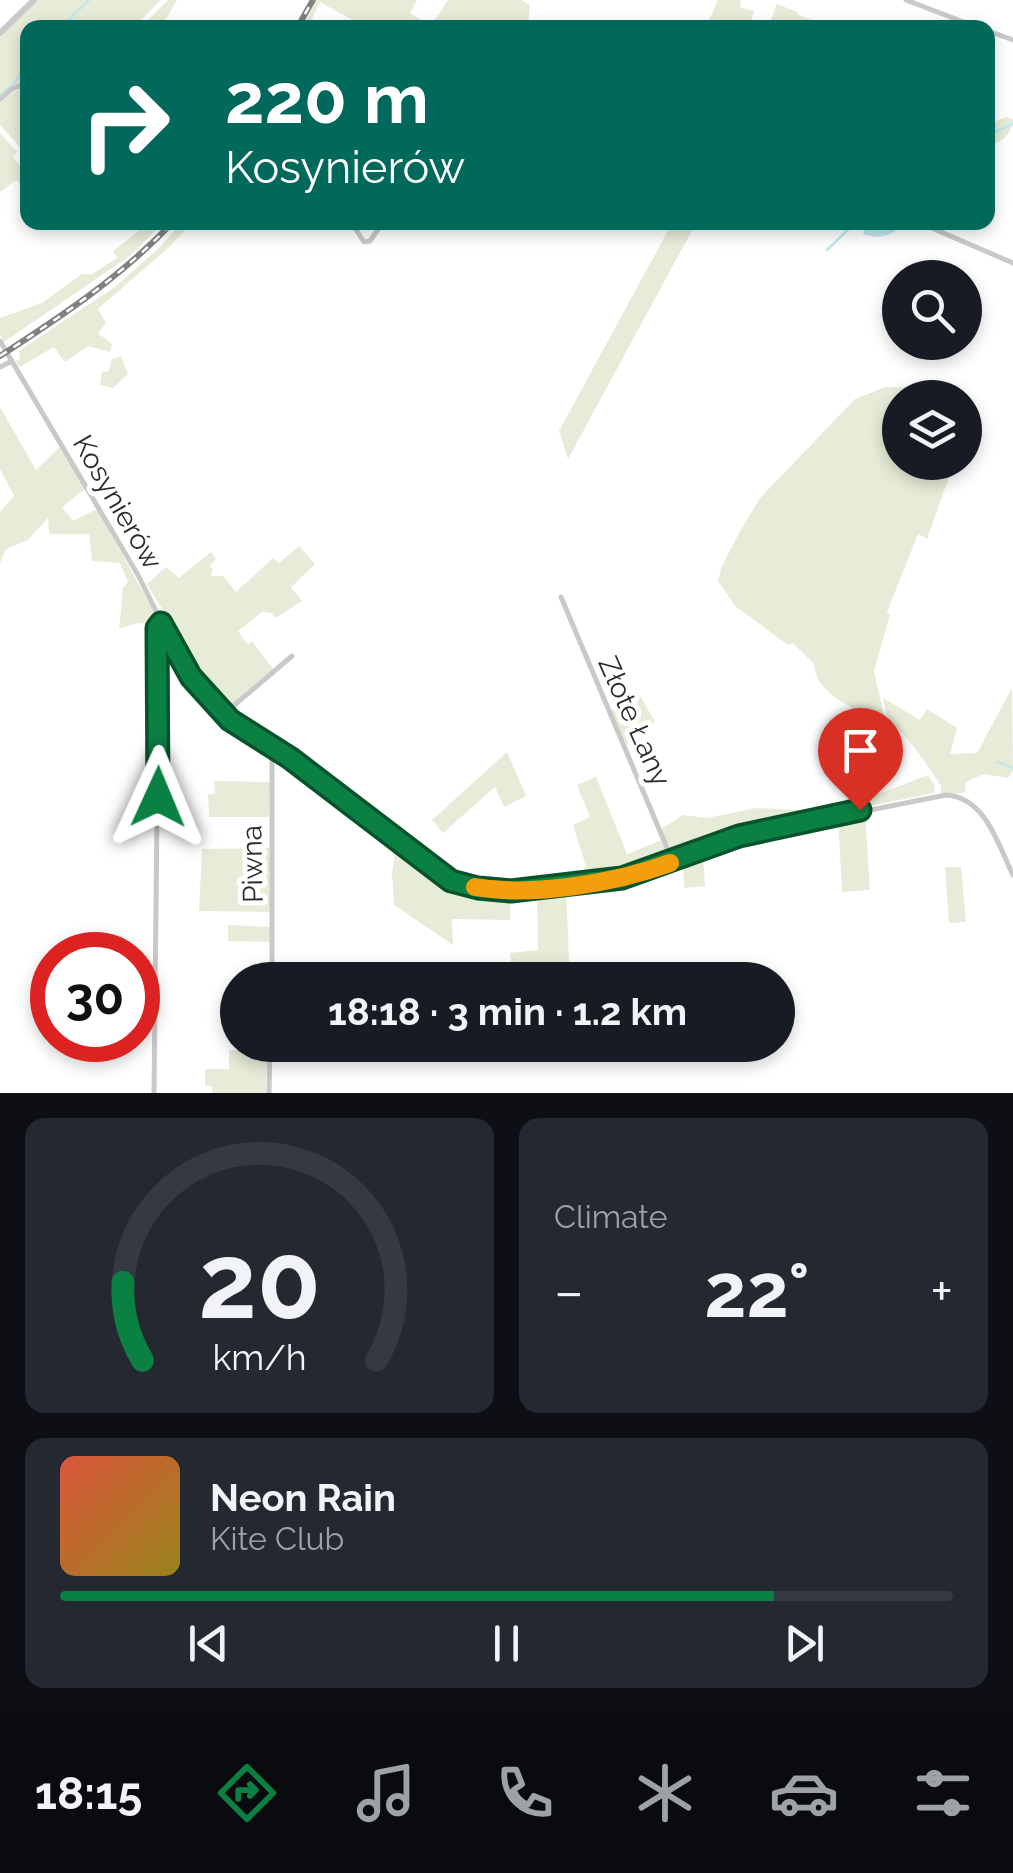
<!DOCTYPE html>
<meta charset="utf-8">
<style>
body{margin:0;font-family:Raleway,sans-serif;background:#242831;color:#f1f3f6;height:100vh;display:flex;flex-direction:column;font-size:38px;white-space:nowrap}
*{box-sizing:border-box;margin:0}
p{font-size:32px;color:#9ea1a6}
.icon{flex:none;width:55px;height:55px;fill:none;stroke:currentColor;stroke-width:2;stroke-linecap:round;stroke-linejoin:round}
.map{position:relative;height:1093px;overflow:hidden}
.sheet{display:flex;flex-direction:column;gap:25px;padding:25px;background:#0d0f14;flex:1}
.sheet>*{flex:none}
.banner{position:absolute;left:20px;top:20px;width:975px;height:210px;border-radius:20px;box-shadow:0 5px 15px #0003;background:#00695c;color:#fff;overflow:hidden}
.tools{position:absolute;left:882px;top:260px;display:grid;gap:20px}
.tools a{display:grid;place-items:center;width:100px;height:100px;border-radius:50%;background:#171b24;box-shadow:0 5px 15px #0003;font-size:50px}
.speed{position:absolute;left:30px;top:932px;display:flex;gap:20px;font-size:50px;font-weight:700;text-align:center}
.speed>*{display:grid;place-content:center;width:130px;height:130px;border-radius:50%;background:#171b24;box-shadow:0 5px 15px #0003;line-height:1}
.speed .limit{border:15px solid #d22;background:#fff;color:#111}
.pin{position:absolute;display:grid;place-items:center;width:85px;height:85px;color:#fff;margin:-102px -42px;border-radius:50% 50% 50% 0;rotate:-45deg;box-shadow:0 0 10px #0007}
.pin .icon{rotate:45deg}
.me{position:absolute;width:110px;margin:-55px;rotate:1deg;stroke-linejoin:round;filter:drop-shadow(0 0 8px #0008)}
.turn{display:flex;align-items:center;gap:35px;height:210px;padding:0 40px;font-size:45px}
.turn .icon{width:130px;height:130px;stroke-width:2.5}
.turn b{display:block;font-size:70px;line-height:85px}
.big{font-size:75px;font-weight:700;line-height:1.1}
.sheet .card{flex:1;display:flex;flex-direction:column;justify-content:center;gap:15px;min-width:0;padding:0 35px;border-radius:20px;background:#242831}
.sheet .dial{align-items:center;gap:0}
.dial svg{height:260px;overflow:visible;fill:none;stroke:#363941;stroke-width:7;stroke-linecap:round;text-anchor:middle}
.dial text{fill:#f1f3f6;stroke:none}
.song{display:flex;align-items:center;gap:30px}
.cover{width:120px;height:120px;border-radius:15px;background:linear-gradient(135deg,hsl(10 70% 55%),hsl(50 70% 35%))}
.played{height:10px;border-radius:5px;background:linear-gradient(90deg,#0b8043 80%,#363941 80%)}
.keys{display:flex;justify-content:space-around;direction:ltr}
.heat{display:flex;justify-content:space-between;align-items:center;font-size:55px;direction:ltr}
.sheet .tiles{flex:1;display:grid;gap:25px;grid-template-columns:1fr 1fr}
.card:last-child{grid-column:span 2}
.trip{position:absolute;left:220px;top:962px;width:575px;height:100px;border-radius:50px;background:#171b24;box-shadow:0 5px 15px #0003;font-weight:700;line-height:100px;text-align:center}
.tabs{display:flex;height:160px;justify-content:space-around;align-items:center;background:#090b0e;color:#9ea1a6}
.tabs .icon{width:70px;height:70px}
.tabs .selected{color:#0b8043}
.tabs b{font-size:45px;color:#f1f3f6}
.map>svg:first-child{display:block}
.green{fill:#e7ecd8}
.water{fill:#c2e7ee}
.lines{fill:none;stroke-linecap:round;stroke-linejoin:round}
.stream{stroke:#c2e7ee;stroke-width:2.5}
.minor{stroke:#c9c9c9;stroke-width:5}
.tertiary{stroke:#c9c9c9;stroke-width:6}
.rail-casing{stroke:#818181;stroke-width:6}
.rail{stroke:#fff;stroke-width:2.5;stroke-dasharray:8;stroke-linecap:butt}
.route-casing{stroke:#07532c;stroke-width:25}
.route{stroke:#0b8043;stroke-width:18}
.slow{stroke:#f59e0b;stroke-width:18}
.labels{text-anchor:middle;stroke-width:10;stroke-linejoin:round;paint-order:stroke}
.street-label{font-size:28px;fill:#2c2c2c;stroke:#fff}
</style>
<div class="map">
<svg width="1013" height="1093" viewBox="0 0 1013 1093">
<rect width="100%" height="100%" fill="#fff"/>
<g class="green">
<polygon points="38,0 161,0 134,27 28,28 27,80 0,96 0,37"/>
<polygon points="168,0 177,0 161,27 141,27"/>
<polygon points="317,0 417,0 410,13 431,26 448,0 521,0 530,5 528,27 365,27 320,2 308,27 302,27"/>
<polygon points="718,0 741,0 740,7 754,11 750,27 706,27"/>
<polygon points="777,4 797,12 798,15 813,20 811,27 768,27"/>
<polygon points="27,84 27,150 24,146 21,148 0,125 0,101"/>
<path d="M 1007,117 L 1013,119 C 1013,135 1001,141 988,148 L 988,124 Z"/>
<polygon points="0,133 17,152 13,157 23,170 27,166 27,208 25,187 16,180 0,192"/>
<polygon points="149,223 163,223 131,255 4,342 0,335 0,318 42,303 82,274 92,274 117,258 113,251"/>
<polygon points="181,223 192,223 168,248 98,309 106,323 98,333 112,344 110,352 88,346 65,362 54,347 20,367 16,362 20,358 19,351 115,287 161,246"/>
<polygon points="672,223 696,223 568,459 559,431"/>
<polygon points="121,356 128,374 113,388 100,385 102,371 108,372 112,359"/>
<path d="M 885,387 L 913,387 L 942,397 L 900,398 L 900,462 L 954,463 L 927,539 L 918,534 L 887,612 L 890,615 L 874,671 L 886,724 C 862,712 815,696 814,664 L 793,643 L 788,645 L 735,606 L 718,581 L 722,566 L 740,531 L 760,498 L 855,399 Z"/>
<polygon points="0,407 36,470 60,447 85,489 62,507 73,521 97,509 158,619 157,625 150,625 152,652 145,652 147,624 137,623 119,629 123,588 128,582 120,563 92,561 89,534 49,534 48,518 28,540 6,549 0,563 0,512 14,496 0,469"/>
<polygon points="299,546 315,564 291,587 302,601 276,618 271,613 262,612 238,631 248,645 252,641 273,669 224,712 207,683 190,660 186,648 147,584 166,567 179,578 211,552 216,559 210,566 213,570 211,576 223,576 236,592 273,558 279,563"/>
<polygon points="1012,688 1013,771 1008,778 984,774 966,782 965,793 941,793 941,786 923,759 906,737 888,720 883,698 920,720 927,709 957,728 950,754 977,753"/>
<polygon points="638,692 655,722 627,745 611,711"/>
<polygon points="507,752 526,796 504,807 495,787 443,833 432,820"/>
<polygon points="928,775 935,786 934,793 759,828 728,836 673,857 661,829 683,815 707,818 756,808 812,811 840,807 843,804 884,792"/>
<polygon points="596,777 627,854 662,840 670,860 626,873 590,879 573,825 590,817 577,785"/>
<polygon points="214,781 270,782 269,817 209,817 208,794 215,794"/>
<polygon points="865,814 870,890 842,892 838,818"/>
<polygon points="765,832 703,855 705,886 684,888 683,861 721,845"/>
<polygon points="397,841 451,883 482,892 511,894 510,920 452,919 453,945 394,905 392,873"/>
<polygon points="270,848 271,912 199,911 202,849"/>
<polygon points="945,867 961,867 966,922 949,923"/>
<polygon points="566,889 570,980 513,980 510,953 538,950 537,892"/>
<polygon points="228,925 272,927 272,942 228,941"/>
<polygon points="229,1050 267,1050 266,1093 212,1093 212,1086 205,1086 205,1069 229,1069"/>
</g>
<path class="water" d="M 868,223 L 892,223 L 896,230 C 886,238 875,238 863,234 Z"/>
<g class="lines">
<g class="stream">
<polyline points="60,28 89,0"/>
<polyline points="0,95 14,84 28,62"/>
<polyline points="988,135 1013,124"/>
<polyline points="827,250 856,222"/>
<polyline points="998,762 1013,768"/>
</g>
<g class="minor">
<polyline points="906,0 979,28"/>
<polyline points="988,31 1013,40"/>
<polyline points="0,99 12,89 28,82"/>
<polyline points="351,222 364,242 370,241 383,222"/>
<polyline points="918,222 1013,263"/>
<path d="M 0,341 L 138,575 L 177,653 L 191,677 L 206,696 L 229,721 L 290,759 L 451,881 L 479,888 L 511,891 L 623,878 L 739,836 L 946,795 C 985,797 998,844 1013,875"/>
<polyline points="0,367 12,361"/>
<polyline points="561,597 673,862"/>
<polyline points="224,714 292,656"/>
<polyline points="272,746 272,980"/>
<polyline points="154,1093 158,721 157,627 161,623"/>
<polyline points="269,1093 270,1045"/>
</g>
<polyline class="tertiary" points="0,33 34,0"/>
<g class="rail-casing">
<g id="rail">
<polyline points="297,28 313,0"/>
<path d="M 0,356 C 62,316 122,276 173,222"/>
</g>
</g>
<use href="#rail" class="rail"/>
</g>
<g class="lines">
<g class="route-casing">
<polyline id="route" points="158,797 157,628 161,623 191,677 230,720 290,758 451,881 478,888 511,891 622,878 739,836 860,810"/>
</g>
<use href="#route" class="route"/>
<path class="slow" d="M 475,887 C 533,897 615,883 670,863"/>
</g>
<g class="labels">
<g class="street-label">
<text transform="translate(118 502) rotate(60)" y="10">Kosynierów</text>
<text transform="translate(635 721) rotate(66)" y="10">Złote Łany</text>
<text transform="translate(252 864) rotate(-91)" y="10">Piwna</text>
</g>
</g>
</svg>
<div class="tools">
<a><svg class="icon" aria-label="search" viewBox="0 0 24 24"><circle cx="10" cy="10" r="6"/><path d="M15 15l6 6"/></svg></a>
<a><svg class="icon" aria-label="layers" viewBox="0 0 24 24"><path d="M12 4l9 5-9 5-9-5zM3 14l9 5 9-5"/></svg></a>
</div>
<div class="speed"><div class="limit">30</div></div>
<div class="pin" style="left:860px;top:810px;background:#d93025"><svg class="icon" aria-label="arrive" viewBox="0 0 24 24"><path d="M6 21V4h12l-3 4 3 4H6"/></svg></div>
<svg class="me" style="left:158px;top:797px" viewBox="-20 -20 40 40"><path d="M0-17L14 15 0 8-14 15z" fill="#0b8043" stroke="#fff" stroke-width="4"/></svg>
<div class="trip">18:18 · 3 min · 1.2 km</div>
<div class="banner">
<div class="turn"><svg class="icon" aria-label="right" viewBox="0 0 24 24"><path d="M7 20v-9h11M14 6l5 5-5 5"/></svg><div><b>220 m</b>Kosynierów</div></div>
</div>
</div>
<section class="sheet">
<div class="tiles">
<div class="card dial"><svg viewBox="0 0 100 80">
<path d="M14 69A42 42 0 1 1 86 69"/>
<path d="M14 69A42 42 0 0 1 8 45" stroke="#0b8043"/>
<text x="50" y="56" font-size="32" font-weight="700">20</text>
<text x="50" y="72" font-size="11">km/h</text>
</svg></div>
<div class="card"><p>Climate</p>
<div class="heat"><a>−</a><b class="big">22°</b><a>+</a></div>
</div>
<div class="card">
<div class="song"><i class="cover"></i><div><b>Neon Rain</b><p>Kite Club</p></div></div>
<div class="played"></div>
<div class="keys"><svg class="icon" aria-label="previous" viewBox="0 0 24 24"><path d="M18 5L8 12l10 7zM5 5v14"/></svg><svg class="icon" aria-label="pause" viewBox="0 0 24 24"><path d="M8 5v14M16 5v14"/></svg><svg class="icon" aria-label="next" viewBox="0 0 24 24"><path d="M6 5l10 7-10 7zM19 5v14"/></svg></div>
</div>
</div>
</section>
<nav class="tabs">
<b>18:15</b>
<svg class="icon selected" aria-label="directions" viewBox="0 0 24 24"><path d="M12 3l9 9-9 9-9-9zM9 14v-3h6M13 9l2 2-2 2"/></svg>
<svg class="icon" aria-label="music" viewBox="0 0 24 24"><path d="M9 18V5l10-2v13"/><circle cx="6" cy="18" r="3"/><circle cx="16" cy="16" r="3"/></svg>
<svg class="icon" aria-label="phone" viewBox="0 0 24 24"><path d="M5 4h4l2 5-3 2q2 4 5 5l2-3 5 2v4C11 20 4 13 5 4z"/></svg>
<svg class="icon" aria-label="climate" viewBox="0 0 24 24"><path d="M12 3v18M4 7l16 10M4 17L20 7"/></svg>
<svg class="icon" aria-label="car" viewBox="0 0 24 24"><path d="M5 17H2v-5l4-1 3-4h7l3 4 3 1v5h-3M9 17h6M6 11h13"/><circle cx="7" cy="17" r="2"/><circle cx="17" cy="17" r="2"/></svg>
<svg class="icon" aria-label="filters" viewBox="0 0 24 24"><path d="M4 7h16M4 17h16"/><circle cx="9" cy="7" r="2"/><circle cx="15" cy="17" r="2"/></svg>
</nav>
